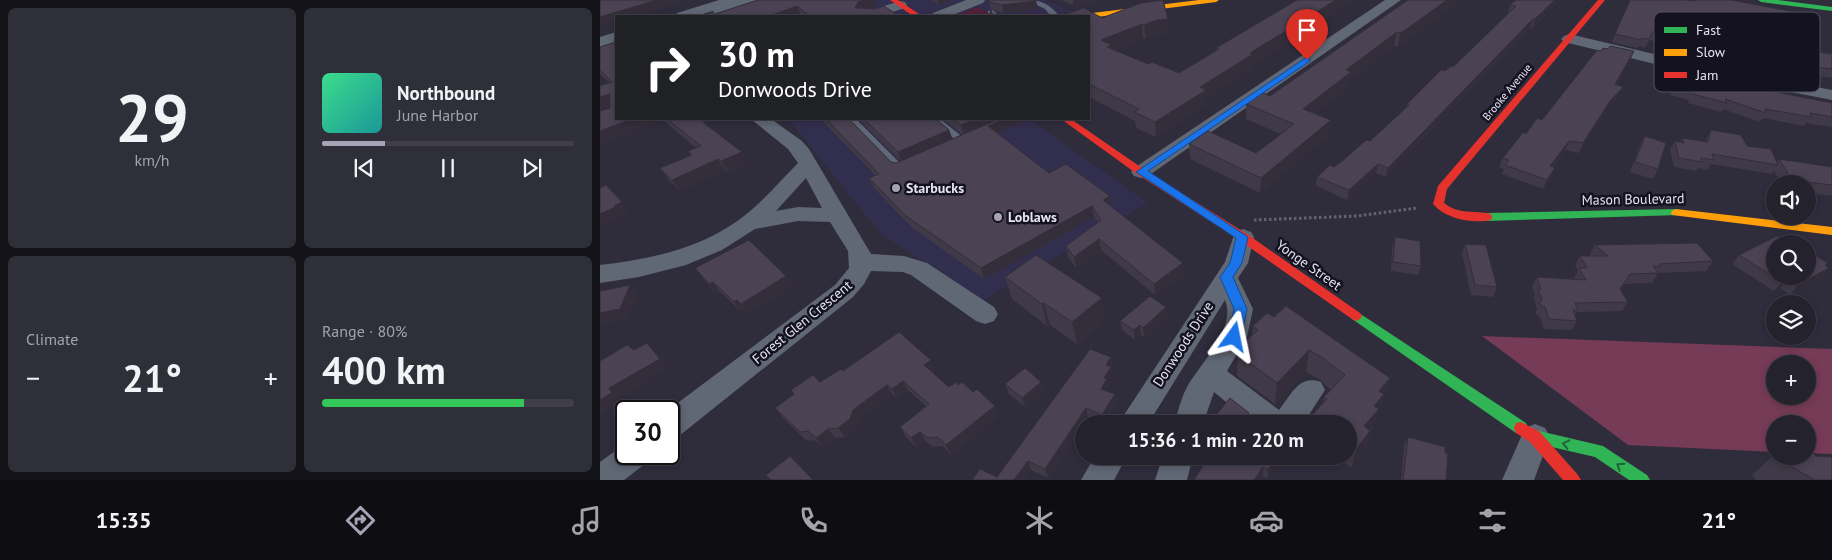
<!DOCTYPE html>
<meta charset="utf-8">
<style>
body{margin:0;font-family:"PT Sans",sans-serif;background:#2f2f39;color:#f1f3f6;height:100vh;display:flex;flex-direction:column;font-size:19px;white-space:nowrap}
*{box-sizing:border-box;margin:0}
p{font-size:16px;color:#a3a4aa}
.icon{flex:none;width:28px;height:28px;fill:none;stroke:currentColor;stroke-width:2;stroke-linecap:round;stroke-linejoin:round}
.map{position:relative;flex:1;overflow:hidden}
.details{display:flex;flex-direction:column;gap:8px;padding:8px;background:#131319;width:600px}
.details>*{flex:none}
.top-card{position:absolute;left:15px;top:15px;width:475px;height:105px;border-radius:0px;box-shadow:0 2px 8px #0003,0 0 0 1px #403f49;background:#202124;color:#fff;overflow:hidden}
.controls{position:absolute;left:1166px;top:175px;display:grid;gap:10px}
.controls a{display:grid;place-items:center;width:50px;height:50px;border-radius:50%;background:#23222d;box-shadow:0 2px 8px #0003,0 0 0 1px #403f49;font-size:25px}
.speed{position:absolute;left:15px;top:400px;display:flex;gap:10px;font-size:25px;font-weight:700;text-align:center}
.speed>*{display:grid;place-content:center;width:65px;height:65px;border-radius:50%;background:#23222d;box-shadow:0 2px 8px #0003,0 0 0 1px #403f49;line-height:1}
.speed .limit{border:2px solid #111;border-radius:8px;background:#fff;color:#111}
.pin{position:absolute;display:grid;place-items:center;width:42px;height:42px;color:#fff;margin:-51px -21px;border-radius:50% 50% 50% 0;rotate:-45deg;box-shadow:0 0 5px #0007}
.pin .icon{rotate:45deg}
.me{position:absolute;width:55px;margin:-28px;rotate:12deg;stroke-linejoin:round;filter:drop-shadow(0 0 4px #0008)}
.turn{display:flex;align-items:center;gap:18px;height:105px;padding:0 20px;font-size:22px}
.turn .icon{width:65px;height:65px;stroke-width:2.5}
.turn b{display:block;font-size:35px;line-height:42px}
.big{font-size:38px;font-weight:700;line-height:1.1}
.details .tile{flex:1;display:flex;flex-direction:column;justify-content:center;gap:8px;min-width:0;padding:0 18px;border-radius:8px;background:#2f2f39}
.details .dial{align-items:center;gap:0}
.dial b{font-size:65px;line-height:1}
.song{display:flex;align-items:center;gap:15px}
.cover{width:60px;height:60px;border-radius:8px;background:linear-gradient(135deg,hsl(150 70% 55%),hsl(180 70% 35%))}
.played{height:5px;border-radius:2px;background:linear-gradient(90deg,#a5a3b4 25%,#403f49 25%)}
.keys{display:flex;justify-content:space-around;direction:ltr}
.heat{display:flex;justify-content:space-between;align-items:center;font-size:28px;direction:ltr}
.charge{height:8px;border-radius:4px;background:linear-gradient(90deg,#34c759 80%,#403f49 0)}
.details .tiles{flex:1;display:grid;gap:8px;grid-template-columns:repeat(2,1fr)}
.trip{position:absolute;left:475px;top:415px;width:282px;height:50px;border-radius:25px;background:#23222d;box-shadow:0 2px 8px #0003,0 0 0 1px #403f49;font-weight:700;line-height:50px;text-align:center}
.tab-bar{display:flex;height:80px;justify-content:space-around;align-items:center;background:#0e0e12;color:#a3a4aa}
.tab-bar .icon{width:35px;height:35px}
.tab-bar .selected{color:#a5a3b4}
.tab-bar b{font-size:22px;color:#f1f3f6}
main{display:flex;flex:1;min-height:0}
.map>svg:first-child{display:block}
.built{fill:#322e4d}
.green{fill:#512239}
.forest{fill:#763b56;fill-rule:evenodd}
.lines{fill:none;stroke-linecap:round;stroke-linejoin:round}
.path-far1{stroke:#616572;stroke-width:2.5;stroke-dasharray:2 2;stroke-linecap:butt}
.path{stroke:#616572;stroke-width:3;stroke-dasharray:2.5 2.5;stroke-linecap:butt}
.lane{fill:#606775;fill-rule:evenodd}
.street{fill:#606775;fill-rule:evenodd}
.fast{fill:#30b455;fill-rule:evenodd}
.slow{fill:#ff9f0a;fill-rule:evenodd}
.jam{fill:#e5322d;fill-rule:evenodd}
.wall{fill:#403947}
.shaded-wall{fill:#342e3a}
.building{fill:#4b4253;stroke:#342e3a}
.oneway{stroke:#22633a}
.route{fill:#1a73e8;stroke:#114b97}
.poi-dot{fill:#a5a3b4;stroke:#13121e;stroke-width:2}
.labels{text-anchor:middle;stroke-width:5;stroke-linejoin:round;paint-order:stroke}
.far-street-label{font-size:11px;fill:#e4e3f5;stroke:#13121e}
.poi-label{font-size:14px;font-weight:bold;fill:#e4e3f5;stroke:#13121e;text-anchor:start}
.street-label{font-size:14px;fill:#e4e3f5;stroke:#13121e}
.key{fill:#13121e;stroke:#52515e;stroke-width:1}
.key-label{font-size:14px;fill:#e4e3f5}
</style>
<main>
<section class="details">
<div class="tiles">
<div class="tile dial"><b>29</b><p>km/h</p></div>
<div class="tile">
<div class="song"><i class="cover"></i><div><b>Northbound</b><p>June Harbor</p></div></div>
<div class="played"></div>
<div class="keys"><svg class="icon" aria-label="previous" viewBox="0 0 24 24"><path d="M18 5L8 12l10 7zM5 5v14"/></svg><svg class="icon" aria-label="pause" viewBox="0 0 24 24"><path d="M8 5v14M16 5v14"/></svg><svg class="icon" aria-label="next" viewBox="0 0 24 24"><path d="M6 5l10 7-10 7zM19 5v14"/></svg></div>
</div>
<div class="tile"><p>Climate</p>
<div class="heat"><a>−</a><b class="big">21°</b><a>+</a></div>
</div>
<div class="tile"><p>Range · 80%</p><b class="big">400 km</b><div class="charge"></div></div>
</div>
</section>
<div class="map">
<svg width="1232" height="480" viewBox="0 0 1232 480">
<rect width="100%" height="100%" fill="#2f2d3c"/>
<g class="built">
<polygon points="224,0 445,0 473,12 442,16 247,16"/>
<polygon points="188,119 429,119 548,203 383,300 281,234"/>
</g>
<polygon class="green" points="377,7 395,16 434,13 443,16 355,16"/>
<path class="forest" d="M 882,336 L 1232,349 L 1232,454 L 1208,453 L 1208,424 L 1175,424 L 1175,452 L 1028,445 ZM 1175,364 L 1208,364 L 1208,396 L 1175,396 Z"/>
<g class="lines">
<polyline class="path-far1" points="388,12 395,11 394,16"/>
<polyline class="path" points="654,220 757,216 817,208"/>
<g class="lane">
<path d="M 427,0 C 441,0 450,4 459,16 L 451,16 L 445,9 Z"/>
<path d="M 247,119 L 256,119 L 302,165 L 309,165 L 310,167 C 307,171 302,172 297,171 Z"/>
<polygon points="331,119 340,119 364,138 368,137 373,140 366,144 360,144"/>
</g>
<g class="street">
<polygon points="119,0 161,0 159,3 120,15 115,14 113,11 96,16 75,16 77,13"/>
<polygon points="366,0 385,0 383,3 350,16 331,16 333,13"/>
<polygon points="785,0 801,0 548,176 541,178 534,176 531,172 534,168"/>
<polygon points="300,1 305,2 307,5 305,8 280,16 260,16 262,13"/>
<polygon points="16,32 16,42 0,47 0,37"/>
<polygon points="969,34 1084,61 1232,90 1232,100 1084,71 964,42 961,39 964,36"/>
<path d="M 151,119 L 171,119 L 202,141 L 209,149 L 271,254 L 304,256 L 327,263 L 394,307 L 398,314 L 394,321 L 385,324 L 376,321 L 311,275 L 303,272 L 271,271 L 264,284 L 253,297 L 79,436 L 69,440 L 67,411 L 235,285 L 249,268 L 248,251 L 230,222 L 198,221 L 155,229 L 122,250 L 86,265 L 39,277 L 0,283 L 0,265 C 54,259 107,247 149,212 C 167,197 182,179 198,163 L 188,149 ZM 206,178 L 222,208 L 198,207 L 176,211 Z"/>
<path d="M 643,229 L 651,232 L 654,237 L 648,263 L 638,278 L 653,309 L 647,337 L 627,371 L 679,410 C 691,395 699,374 721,382 L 725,390 L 703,424 L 653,424 L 614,392 L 603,424 L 574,424 C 578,412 581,398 587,387 C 600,364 637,328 625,300 L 548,424 L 518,424 L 625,262 L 635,232 Z"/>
<polygon points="935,424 945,428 950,437 934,480 902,480 925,428"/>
<polygon points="26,443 26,454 49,454 45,464 24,480 0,480 0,462"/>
<polygon points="495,456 527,456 514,480 481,480"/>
<polygon points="563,456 593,456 587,480 555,480"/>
</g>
<g class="fast">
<polygon points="1158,0 1178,0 1232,7 1232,11 1161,2"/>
<polygon points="1076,209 1080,211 1081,213 1080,215 887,221 882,217 887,213"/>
<polygon points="756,311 926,423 928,428 926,433 921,434 916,433 752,319 750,316 752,313"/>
<polygon points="935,430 1003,446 1047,475 1050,480 1029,480 995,457 930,442 928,437 930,432"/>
</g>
<g class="slow">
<polygon points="599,0 619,0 616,2 489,18 480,16 484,14"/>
<polygon points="1076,209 1232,227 1232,235 1072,215 1071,213 1072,211"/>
</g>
<g class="jam">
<polygon points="290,0 298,0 322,16 313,16"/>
<path d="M 998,0 L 1005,0 L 847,189 L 844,203 C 859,215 874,210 891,214 L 892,217 L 891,220 C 873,224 845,219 833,204 L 838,186 Z"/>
<polygon points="461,119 471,119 545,170 647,234 760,313 762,316 760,319 756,321 752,319 639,240 537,174"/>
<polygon points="921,422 940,432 978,475 981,480 963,480 930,442 916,433 914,428 916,423"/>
</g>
</g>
<g class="wall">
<polygon points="158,0 275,7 270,8 299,16 202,16 201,15 199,16 98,16 115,14"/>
<polygon points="331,0 350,0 339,5"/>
<polygon points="460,0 497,0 489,4 473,5"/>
<polygon points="697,0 652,66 652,68 606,98 606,105 556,137 536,128 535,121 489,97 489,16 502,18 568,19 568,33 558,34 546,39 543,38 514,50 548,64 579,73 616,52 616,48"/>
<polygon points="808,0 861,0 804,43 798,47 794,46 750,80 749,86 714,114 729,135 660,193 590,159 589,144 656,153 681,134 646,119 646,104 670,96"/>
<polygon points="960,0 933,27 930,28 786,177 776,173 747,200 716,186 717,177 741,162 770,141 806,108 807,104 845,71 853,67 909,13 908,13 910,5"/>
<polygon points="1030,0 1217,52 1232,54 1232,78 1163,69 1163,66 1155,65 1076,48 1076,45 1049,40 1045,48 1039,46 1037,48 1012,42"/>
<polygon points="389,2 438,9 404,13 391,10"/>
<polygon points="16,42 16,119 104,119 106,120 110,127 142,152 148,162 128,172 125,170 80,191 68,179 60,168 90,156 88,151 96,148 63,120 0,144 0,111 10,108 10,106 0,109 0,86 10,83 0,74 0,47"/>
<polygon points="1008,49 1034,51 1030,60 1016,84 1019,96 1006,110 979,153 965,150 953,167 955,168 951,177 943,189 902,174 904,169 899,167 903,158 926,134 942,120 1001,51"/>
<polygon points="1079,73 1232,103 1232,127 1206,123 1204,126 1163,118 1160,122 1123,109 1121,112 1088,103 1089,100 1070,95 1075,81"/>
<polygon points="223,119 249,119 291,162 296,163 301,161 258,119 336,119 349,130 352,139 362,134 343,119 389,119 390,122 423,122 398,133 449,173 510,196 511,207 583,263 584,275 555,295 501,250 476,268 468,257 466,246 498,222 494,217 384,279 311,227 274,188 269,178 275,175 225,124"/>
<polygon points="1111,130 1147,146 1177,163 1179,159 1232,167 1232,196 1208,193 1208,184 1182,184 1174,171 1172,174 1111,164 1108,170 1098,168 1096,171 1074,167 1070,150 1075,141 1080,142 1082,138 1105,142"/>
<polygon points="1045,136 1058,169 1053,179 1030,172 1040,145"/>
<polygon points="795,237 821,266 818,275 791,271 792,247"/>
<polygon points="865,244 897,287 893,297 871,295 862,253"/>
<polygon points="995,245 1113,261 1106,271 1058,273 1052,283 1024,284 1020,290 1028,302 1022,311 977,312 975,315 977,321 972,330 944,329 940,317 935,314 937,308 934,299 935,295 932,287 937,277 975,279 974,278 978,271 975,266 980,256 991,256 989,255"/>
<polygon points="1139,255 1226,266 1221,277 1190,295 1180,288 1174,291 1132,264"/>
<polygon points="95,268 186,276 192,286 148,313 144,309 141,311 120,292 116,294"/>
<polygon points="405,277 506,320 477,344 450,325 447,326 412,299"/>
<polygon points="566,307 567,317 544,337 541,335 535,340 522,330 520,321"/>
<polygon points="667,313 784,399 781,402 772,431 769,434 764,452 751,468 735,456 749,456 749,424 710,424 712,415 722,404 724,397 731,390 725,385 721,380 706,372 675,404 637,376 638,351 643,346 643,343 652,335 653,326"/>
<polygon points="513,366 512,368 513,376 508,384 509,388 507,391 515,394 516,403 504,424 488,418 448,478 431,470 397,477"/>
<polygon points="335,369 332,372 349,387 358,385 373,392 395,406 399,415 351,455 343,446 333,447 325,441 317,448 305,436 300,427 326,406 308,390 297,398 292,394 259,419 257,428 245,437 235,438 222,447 215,440 207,441 182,417 175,408 220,382 243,371"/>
<polygon points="441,382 444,391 425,407 409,394 405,384"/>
<polygon points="649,413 648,419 655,424 617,423 617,414"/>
<polygon points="808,437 845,453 846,480 801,480 804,446"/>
<polygon points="1175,454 1175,456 1208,456 1232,480 1156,480 1152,475"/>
<polygon points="683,456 667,479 663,476 604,464"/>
</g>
<g class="shaded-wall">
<polygon points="57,0 88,0 34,16 16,16 16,22 1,26 2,28 0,29 0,17"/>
<polygon points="265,0 273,0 275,7 261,11 255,8 258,2"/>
<polygon points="337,0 350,0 339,5"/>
<polygon points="436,0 438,9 404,13 402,5"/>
<polygon points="473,0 497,0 489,4 473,5"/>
<polygon points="536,0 558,0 536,3"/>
<polygon points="736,0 756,0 652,66 652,68 606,98 606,105 556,137 555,122 600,87 650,53"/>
<polygon points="847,0 861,0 804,43 798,47 800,33"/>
<polygon points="955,0 960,0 933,27 935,19"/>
<polygon points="197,6 201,15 199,16 169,16"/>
<polygon points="568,19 568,33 558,34 546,39 544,25 557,20"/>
<polygon points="933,19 930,28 786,177 788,168"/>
<polygon points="542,24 543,38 513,50 514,59 501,40"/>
<polygon points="797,32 794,46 750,80 749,86 702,124 703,109 746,70"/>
<polygon points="1034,51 1030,60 1011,92 1015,84"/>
<polygon points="1023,87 1019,96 1006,110 979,153 983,143 1010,101"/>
<polygon points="10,94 16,105 0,109 0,97"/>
<polygon points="32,119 62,119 63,120 0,144 0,131"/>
<polygon points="377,119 389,119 391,124 364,136 361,125"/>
<polygon points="405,119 422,119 423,122 391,136 388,126"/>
<polygon points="106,120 112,131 103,121"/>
<polygon points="731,120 729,135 660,193 661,178"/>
<polygon points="349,130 353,140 302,163 298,152"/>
<polygon points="969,141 965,150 946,175 950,166"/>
<polygon points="142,152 148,162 128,172 121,161"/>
<polygon points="118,159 125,170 80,191 72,180"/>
<polygon points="778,164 776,173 747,200 749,190"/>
<polygon points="955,168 951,177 943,189 947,180"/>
<polygon points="510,196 511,207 503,200"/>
<polygon points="22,202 29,212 22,215 23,216 0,227 0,214"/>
<polygon points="492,206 494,217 384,279 381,268"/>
<polygon points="499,239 501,250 476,268 474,257"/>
<polygon points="583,263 584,275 555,295 554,284"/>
<polygon points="1228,263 1220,273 1229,268 1221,277 1190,295 1198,285"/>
<polygon points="186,276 192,286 148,313 141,304"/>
<polygon points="1188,278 1180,288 1174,291 1182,282"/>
<polygon points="113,282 120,292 116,294 109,284"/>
<polygon points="30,285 38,295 29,319 3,324 0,330 0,313"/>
<polygon points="502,298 506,320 477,344 472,322"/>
<polygon points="137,300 144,309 141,311 134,302"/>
<polygon points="444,303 450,325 447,326 442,304"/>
<polygon points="566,307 567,317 544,337 543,328"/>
<polygon points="540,325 541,335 535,340 534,330"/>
<polygon points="47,343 69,368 19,398 22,402 0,415 0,400"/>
<polygon points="709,350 706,372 675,404 677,383"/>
<polygon points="511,357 513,366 512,368 513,376 508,384 509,388 503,398 501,389 504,378 506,365"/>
<polygon points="331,360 335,369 328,374 324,365"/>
<polygon points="790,378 784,399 781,402 772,431 769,434 764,452 751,468 764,426 779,391"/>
<polygon points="303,381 308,390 297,398 292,389"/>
<polygon points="441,382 444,391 425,407 422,398"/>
<polygon points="287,385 292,394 259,419 257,428 245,437 238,428 253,410"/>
<polygon points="515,394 516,403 503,424 502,415"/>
<polygon points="395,406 399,415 351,455 346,445"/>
<polygon points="486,408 488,418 448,478 445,469"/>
<polygon points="228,429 235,438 222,447 216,438"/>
<polygon points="320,432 325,441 317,448 311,438"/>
<polygon points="678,456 683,456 667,479 668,470"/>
<polygon points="428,461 431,470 424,480 414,480"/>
<polygon points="663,467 663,476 659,480 654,480"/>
</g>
<g class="building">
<polygon points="0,0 57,0 0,17"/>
<polygon points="158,0 265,0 258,2 255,8 277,9 284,6 299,16 210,16 197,6 169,16 98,16 113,12 115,14"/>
<polygon points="389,0 436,0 436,1 402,5 389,2"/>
<polygon points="563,0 568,19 557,20 544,25 542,24 501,40 512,45 507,47 548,64 552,62 579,73 619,49 616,48 697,0 736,0 650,53 653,54 600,87 606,90 555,122 534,112 539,109 489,84 489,16 460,16 484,8 502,18 541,3"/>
<polygon points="808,0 847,0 807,29 800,33 797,32 746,70 751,72 703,109 731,120 661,178 589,144 608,131 656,153 694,124 646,104 663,93 670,96"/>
<polygon points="916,0 955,0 935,19 933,19 788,168 778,164 749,190 717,177 730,165 734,167 741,162 766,140 770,141 809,105 807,104 841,70 845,71 851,66 853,67 916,6 910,5"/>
<polygon points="1030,0 1087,0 1095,1 1095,0 1131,0 1201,13 1215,35 1217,52 1232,54 1232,69 1169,60 1168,58 1160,56 1080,40 1080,37 1053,31 1049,39 1042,38 1041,40 1015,34"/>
<polygon points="16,42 16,119 32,119 0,131 0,111 10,108 10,94 0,97 0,86 12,82 0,70 0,47"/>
<polygon points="1010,46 1034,51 1015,84 1023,87 1010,101 983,143 969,141 950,166 955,168 947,180 905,165 909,160 903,158 923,132 926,134 937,118 942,120 997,50 1001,51 1003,48 1008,49"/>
<polygon points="1079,73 1232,103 1232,117 1210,113 1211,117 1165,109 1166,113 1125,99 1127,103 1093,94 1094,91 1074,86"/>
<polygon points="67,119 104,119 106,120 103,121 105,124 142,152 121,161 118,159 72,180 60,168 92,155 88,151 101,146"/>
<polygon points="226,119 249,119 291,162 296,163 399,119 405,119 388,126 449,173 466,164 510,196 503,200 583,263 554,284 499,239 474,257 466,246 501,220 492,206 381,268 306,216 269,178 279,174"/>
<polygon points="264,119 336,119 349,130 298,152"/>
<polygon points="353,119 377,119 361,125"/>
<polygon points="1111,130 1141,135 1147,146 1171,149 1178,165 1112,154 1114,160 1101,158 1102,162 1079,158 1075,141 1084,143 1082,138 1108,142"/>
<polygon points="1045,136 1066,143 1058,169 1035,162"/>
<polygon points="1179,159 1232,167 1232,185 1192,180"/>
<polygon points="6,185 22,202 14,206 16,207 0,214 0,188"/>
<polygon points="1177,236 1189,244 1175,244 1175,276 1208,276 1208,255 1211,253 1228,263 1225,265 1229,268 1198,285 1188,278 1182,282 1139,255"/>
<polygon points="795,237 820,241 821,266 793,262"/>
<polygon points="149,240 186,276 141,304 137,300 134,302 113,282 109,284 95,268"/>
<polygon points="1097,243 1113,261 1059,264 1061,266 1053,266 1058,273 1030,274 1020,289 1028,302 975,303 978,310 973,310 977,321 949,319 945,307 939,304 942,299 938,289 941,289 937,277 986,280 979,268 987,268 980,256 1008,256 995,245"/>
<polygon points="865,244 886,245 897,287 875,285"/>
<polygon points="436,255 502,298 472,322 444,303 442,304 405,277"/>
<polygon points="30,285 20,309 0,313 0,291"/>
<polygon points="550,296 566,307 543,328 540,325 534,330 520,321"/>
<polygon points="686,306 790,378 779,391 784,394 774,406 779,409 764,426 770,431 757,448 749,442 749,424 724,424 712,415 727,399 724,397 745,375 729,363 725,359 709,350 677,383 638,354 640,352 638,351 645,344 643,343 658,330 653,326 667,313 674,317"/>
<polygon points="299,332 331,360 324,365 349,387 356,382 358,385 362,382 373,392 377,389 395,406 346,445 338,437 328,438 320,432 311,438 300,427 329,404 303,381 292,389 287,385 253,410 250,419 238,428 228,429 216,438 208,431 200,432 175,408 194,394 191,390 213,375 220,382 241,369 243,371"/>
<polygon points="47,343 60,359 9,388 12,393 0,400 0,361 27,345 34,350"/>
<polygon points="490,349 511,357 506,365 511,367 504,378 507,379 501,389 515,394 502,415 486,408 445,469 428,461 414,480 372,480 380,469 397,477"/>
<polygon points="425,368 441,382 422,398 405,384"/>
<polygon points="630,398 649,413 645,417 655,424 631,424 617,414"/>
<polygon points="808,437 845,447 845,453 848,454 846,480 803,480"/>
<polygon points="1208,452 1212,452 1216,456 1232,457 1232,480 1215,480 1190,466 1182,456 1208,456"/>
<polygon points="190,456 213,480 171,480 166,475"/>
<polygon points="611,456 678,456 668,470 663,467 654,480 594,480 604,464"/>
</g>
<defs><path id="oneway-chevron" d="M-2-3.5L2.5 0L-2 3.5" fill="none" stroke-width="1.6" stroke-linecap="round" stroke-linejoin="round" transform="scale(1.25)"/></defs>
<g class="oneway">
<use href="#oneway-chevron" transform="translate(966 444) rotate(-167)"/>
<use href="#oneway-chevron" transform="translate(1020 466) rotate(-147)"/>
</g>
<polygon class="route" points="707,57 710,58 710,61 548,171 648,237 642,263 633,277 647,309 641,337 639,341 634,342 630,341 628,337 634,309 620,277 630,263 636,238 536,172"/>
<g class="poi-dot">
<circle cx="296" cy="188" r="5"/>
<circle cx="398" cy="217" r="5"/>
</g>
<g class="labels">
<g class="far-street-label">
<text transform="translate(907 92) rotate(-50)" y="4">Brooke Avenue</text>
</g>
<g class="poi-label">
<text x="306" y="193">Starbucks</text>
<text x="408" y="222">Loblaws</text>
</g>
<g class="street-label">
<text transform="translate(1033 199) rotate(-1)" y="5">Mason Boulevard</text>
<text transform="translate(709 265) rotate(35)" y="5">Yonge Street</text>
<text transform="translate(202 322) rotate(-39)" y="5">Forest Glen Crescent</text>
<text transform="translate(583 344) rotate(-57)" y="5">Donwoods Drive</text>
</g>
</g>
<rect x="1054" y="12" width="166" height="80" rx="8" class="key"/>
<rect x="1064" y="27" width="23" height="6" fill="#30b455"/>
<rect x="1064" y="49" width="23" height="7" fill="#ff9f0a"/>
<rect x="1064" y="72" width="23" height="6" fill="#e5322d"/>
<g class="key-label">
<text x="1096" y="35">Fast</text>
<text x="1096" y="57">Slow</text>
<text x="1096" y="80">Jam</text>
</g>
</svg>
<div class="controls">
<a><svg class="icon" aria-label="sound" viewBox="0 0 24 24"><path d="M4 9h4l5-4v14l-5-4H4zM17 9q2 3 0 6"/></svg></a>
<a><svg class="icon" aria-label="search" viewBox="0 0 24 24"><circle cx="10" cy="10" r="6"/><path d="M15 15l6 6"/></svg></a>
<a><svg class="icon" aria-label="layers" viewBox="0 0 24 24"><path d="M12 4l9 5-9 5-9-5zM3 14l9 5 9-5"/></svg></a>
<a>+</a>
<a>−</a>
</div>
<div class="speed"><div class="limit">30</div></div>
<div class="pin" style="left:707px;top:60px;background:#d93025"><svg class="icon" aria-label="arrive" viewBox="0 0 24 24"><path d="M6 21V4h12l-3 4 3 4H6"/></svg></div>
<svg class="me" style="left:634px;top:337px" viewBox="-20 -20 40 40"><path d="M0-17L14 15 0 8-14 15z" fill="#1a73e8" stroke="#fff" stroke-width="4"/></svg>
<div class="trip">15:36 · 1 min · 220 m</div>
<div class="top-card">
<div class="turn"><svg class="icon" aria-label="right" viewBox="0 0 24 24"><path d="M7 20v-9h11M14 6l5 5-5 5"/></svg><div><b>30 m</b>Donwoods Drive</div></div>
</div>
</div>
</main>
<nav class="tab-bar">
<b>15:35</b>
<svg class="icon selected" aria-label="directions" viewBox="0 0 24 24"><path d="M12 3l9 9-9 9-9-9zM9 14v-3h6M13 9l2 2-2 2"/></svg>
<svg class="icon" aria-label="music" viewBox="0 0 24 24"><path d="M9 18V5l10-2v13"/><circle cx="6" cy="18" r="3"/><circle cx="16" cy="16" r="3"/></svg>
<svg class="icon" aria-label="phone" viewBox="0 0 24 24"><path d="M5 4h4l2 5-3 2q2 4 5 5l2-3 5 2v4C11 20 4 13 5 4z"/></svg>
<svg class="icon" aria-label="climate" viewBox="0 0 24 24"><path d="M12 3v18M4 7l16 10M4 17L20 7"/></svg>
<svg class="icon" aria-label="car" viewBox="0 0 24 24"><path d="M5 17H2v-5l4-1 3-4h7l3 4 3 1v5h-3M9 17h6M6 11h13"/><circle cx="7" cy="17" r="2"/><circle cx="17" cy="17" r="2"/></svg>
<svg class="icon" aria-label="filters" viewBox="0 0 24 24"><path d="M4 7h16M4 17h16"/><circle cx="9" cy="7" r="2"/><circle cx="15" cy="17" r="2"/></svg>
<b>21°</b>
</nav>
